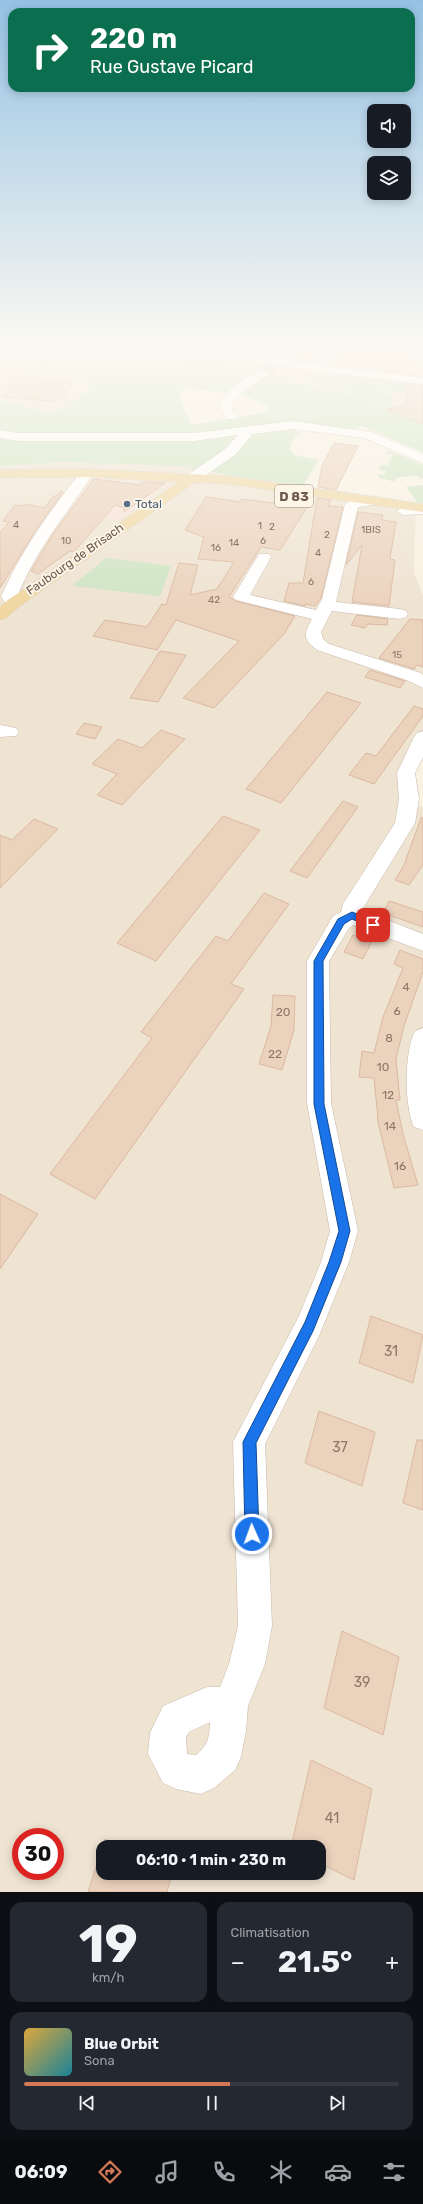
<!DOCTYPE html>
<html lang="fr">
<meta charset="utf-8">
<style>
body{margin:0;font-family:Rubik,sans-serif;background:#242831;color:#f1f3f6;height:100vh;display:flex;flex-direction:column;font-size:15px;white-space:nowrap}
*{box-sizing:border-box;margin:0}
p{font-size:13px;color:#9ea1a6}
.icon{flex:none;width:22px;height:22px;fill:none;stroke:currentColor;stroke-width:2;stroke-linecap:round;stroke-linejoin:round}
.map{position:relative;height:1892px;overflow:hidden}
.sheet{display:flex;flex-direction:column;gap:10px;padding:10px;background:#0d0f14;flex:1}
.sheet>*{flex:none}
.guide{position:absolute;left:8px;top:8px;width:407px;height:84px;border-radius:12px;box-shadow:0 2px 10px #0003;background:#0b6e4f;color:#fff;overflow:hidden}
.tools{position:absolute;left:367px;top:104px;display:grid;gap:8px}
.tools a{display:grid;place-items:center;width:44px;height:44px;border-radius:8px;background:#171b24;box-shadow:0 2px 10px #0003;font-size:20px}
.speed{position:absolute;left:12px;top:1828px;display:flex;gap:8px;font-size:20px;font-weight:700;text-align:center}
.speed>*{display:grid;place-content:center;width:52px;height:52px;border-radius:50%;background:#171b24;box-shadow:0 2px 10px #0003;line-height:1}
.speed .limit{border:6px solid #d22;background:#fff;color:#111}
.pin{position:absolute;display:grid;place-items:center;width:34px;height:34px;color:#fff;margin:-17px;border-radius:8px;box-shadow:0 2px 6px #0006}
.me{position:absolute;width:44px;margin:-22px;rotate:358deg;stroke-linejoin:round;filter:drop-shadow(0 0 3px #0008)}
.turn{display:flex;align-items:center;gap:14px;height:84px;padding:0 16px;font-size:18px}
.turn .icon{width:52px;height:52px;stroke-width:2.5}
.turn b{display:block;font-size:28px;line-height:34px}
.big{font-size:30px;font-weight:700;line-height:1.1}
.sheet .widget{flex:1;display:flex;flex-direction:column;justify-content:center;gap:6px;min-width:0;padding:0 14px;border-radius:12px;background:#242831}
.sheet .dial{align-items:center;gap:0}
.dial b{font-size:52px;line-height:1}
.song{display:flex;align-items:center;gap:12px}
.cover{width:48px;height:48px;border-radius:6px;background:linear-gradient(135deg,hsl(40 70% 55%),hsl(190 70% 35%))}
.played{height:4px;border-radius:2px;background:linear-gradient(90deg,#d57855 55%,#363941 55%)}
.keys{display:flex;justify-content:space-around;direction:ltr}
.heat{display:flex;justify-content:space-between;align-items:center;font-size:22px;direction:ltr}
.sheet .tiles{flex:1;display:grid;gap:10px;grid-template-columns:1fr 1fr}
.widget:last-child{grid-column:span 2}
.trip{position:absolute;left:96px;top:1840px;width:230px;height:40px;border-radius:12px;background:#171b24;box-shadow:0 2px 10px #0003;font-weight:700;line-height:40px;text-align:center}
.tabs{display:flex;height:64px;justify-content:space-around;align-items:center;background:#090b0e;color:#9ea1a6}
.tabs .icon{width:28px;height:28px}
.tabs .on{color:#d57855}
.tabs b{font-size:18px;color:#f1f3f6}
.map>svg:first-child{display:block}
.residential{fill:#efe3d2;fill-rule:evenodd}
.commercial{fill:#f8e2d7}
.green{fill:#cfe4c3}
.building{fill:#ebd2bd;stroke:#dbb9a0}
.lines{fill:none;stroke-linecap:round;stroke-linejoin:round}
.minor-tunnel{stroke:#d6cbbc;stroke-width:12;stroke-dasharray:12 6;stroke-linecap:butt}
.minor-casing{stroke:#c8b9ab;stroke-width:1}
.major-casing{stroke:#d6d1cd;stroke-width:1}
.minor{fill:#fff;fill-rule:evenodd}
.major{fill:#f0d7a2;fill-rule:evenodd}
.route{fill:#1a73e8;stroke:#114b97}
.service-dot{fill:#5c6f8a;stroke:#fcf5e8;stroke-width:1.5}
.labels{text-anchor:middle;stroke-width:4;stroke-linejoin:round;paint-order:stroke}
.far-number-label{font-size:10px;fill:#8c7768}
.far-service-label{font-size:12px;fill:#4e5e75;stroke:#fcf5e8;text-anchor:start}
.far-street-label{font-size:12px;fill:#6d594c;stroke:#fcf5e8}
.number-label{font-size:12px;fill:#8c7768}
.shield{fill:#fcf5e8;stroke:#98887b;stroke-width:1}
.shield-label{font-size:13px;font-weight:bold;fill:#6d594c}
.near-number-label{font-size:14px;fill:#8c7768}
</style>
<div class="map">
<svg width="423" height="1892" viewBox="0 0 423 1892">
<rect width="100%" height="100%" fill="#f9f1e2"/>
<g class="residential">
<polygon points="36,346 423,346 423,420 396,406 268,375 241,394 227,393 257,373 198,357 158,375 37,362 56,374 55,376 84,380 90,388 66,408 49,412 0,401 0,368"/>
<path d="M 64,462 L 181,466 L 223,474 L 397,499 L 416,505 L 414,573 L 423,595 L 423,755 L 402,801 L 423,807 L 423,1892 L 0,1892 L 0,466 ZM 21,1837 L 55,1837 L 55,1871 L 21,1871 ZM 103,1847 L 319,1847 L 319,1873 L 103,1873 Z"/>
</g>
<polygon class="commercial" points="81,486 107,490 110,486 155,494 119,520 63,511"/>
<g class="green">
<polygon points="0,346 36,346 0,368"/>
<path d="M 198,357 L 258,372 L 227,393 L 187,388 L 179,395 L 191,425 L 264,413 L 270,407 L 241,394 L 268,375 L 397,406 L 423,420 L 423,452 L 362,426 L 351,430 L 288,421 L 285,427 L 299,432 L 301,434 C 293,436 291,443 290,450 L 294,455 L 318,460 L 303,486 L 223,474 L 181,466 L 64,462 L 0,466 L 0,401 L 49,412 L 66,408 L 90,388 L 84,380 L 26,370 L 37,362 L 158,375 Z"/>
<polygon points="326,371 404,381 407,393 379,391 393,395 391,403 307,382"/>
<polygon points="389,451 423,465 423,478 420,479 417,475 395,478 396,482 379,478 377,474 384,475 386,471 379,470 380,465 388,466 393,455 386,453"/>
<polygon points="423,485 423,503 417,502 406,487"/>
<polygon points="106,558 171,566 160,596 72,586"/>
</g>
<g class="building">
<polygon points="402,348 418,376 403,374 402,372 334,365 341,352 397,350"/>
<polygon points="300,352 318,352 317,362 300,360"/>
<polygon points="15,379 29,379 73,382 63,398 53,401 3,397"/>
<polygon points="405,383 423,385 423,424 387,410 406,403 405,401 408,401"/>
<polygon points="334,443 358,446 336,490 318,487 322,466"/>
<polygon points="94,479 140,485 143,482 165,483 124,512 124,508 115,505 74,552 70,551 38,574 31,571 53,534"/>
<polygon points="60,491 63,492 36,530 0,588 0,533 9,522 3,521 15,505 24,506 26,504 44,508 54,496 57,496"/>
<polygon points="206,497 241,502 242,499 280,504 282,501 309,504 280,550 261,547 229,597 236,601 295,616 284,634 214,708 183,698 239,641 176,620 157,650 93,636 105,620 147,627 162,604 166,605 179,563 198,565 190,595 217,589 234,562 198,559 204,537 185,530"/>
<polygon points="317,498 331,500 328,506 343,507 321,598 315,606 305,604 305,606 284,601 289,583 303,583"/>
<polygon points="358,512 383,515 382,520 396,522 390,559 395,560 389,606 352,602 362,545 346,565"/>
<polygon points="357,615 388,619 387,625 368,624 365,628 351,625"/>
<polygon points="410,619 423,620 423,667 417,665 414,669 379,658"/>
<polygon points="160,651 186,655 158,702 130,698"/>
<polygon points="370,670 405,681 400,688 365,677"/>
<polygon points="327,692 361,703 281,803 246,789"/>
<polygon points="414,706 423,709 423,716 374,784 349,775 366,753 376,756"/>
<polygon points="84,723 102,727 95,739 76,734"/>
<polygon points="161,730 185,739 122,805 97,795 117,774 92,764 118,739 142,748"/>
<polygon points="343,801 358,807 307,878 290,871"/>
<polygon points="223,816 260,830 156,961 117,943"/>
<polygon points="421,818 423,818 423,865 409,885 395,880 404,865"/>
<polygon points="34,819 58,829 0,888 0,835 12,840"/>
<polygon points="264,893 289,904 231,984 244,989 95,1199 50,1174 152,1038 141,1032 216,936 228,941"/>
<polygon points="389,901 423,912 423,927 383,913"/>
<polygon points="353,935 372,941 363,959 344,952"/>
<polygon points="400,950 423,959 423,972 404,1026 396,1059 400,1100 396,1100 403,1134 418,1185 394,1188 377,1118 378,1118 374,1078 359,1077 362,1051 374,1053 383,1017 403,968 394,964"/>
<polygon points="273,995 295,996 294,1030 282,1070 259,1064 271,1026"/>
<polygon points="0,1194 38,1214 0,1269"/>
<polygon points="371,1316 423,1335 413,1383 359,1363"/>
<polygon points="319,1411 375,1432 362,1486 305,1463"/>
<polygon points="417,1440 423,1440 423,1510 403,1503"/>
<polygon points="342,1631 399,1657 383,1735 324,1708"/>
<polygon points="311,1760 372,1789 354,1880 319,1863 319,1847 291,1847"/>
<polygon points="105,1839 122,1847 103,1847 103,1873 172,1873 167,1892 88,1892"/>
</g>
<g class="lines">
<polyline class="minor-tunnel" points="263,374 275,365"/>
<g class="minor-casing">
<g id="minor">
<path d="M 209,346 L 223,346 L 265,357 L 423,378 L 423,384 C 391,380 223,363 209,346 Z"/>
<polygon points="272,346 402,346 397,349 315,351 277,349"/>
<polygon points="410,346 421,346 423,350 423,363 419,362"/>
<path d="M 263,371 L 269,374 L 267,376 C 253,384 235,392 232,409 L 238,416 L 236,419 L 228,419 L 220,409 C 223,391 246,375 263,371 Z"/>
<polygon points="293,421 371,432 423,454 423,463 364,438 293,429 253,434 235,455 196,482 186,482 184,479 186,476 225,449 238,435 194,441 19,441 0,438 0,430 19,433 194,433"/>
<path d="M 87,469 L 94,473 C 66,514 36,550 17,597 L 22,603 L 20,606 C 10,609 7,605 1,597 C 21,550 51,510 82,470 Z"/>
<path d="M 376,497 L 381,498 L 383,501 L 381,504 L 358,507 L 336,602 L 400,609 L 406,611 L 408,614 L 406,617 L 400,619 L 332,611 L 321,632 L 323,639 L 329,644 L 421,673 L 423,675 L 423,688 L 409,681 L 317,650 C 302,639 304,634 312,619 L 236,600 L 233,597 L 259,554 L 269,554 L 271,557 L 250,595 L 316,610 L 322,599 L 345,504 L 352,500 Z"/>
<polygon points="423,506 423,514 403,515 396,511 403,507"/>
<polygon points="0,725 16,728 19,732 16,736 0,737"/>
<path d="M 423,731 L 423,757 L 415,773 L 419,799 L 415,823 L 362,910 L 423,934 L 423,951 L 353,925 L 349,928 L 329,961 L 331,1103 L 358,1231 L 349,1262 L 319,1336 L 265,1444 L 272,1626 L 265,1664 L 248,1706 L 246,1731 L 241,1757 L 235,1770 L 214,1788 L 201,1794 L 176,1789 L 163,1783 L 148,1754 L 150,1733 L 163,1706 L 207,1687 L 220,1687 L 229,1664 L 238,1626 L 233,1442 L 299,1316 L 321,1262 L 330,1231 L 307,1103 L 307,961 L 333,916 L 341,912 L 343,904 L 395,823 L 399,799 L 397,773 L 414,737 L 417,733 ZM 208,1723 L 210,1723 C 209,1739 208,1745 196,1755 L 187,1754 L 186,1737 L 189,1732 Z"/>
<path d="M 423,1028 L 423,1130 L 414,1127 C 404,1106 404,1052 415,1031 Z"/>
</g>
</g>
<g class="major-casing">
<polygon id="major" points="87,469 228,476 423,504 423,512 228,484 195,482 20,606 6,618 0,620 0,607 8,600 179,482 87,477 0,478 0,470"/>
</g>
<use href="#minor" class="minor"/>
<use href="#major" class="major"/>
</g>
<linearGradient id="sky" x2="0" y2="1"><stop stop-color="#95c2e4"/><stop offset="0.57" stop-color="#fcf9f2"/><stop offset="1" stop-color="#fcf9f2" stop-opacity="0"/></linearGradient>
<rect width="423" height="611" fill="url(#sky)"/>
<polygon class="route" points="352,912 376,922 377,925 373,928 352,919 344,924 323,961 324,1104 350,1231 341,1262 313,1331 256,1443 259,1534 257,1539 252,1541 247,1539 245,1534 243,1442 305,1322 329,1262 339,1231 314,1104 314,961 338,919"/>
<circle class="service-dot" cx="127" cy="504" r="4"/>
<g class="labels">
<g class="far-number-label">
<text x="16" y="528">4</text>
<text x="260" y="529">1</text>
<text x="272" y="530">2</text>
<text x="371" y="533">1BIS</text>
<text x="327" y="538">2</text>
<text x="66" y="544">10</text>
<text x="263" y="544">6</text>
<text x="234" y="546">14</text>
<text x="216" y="551">16</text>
<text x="318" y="556">4</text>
<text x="311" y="585">6</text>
<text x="214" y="603">42</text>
<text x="397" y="658">15</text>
</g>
<g class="far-service-label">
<text x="135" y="508">Total</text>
</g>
<g class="far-street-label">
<text transform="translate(75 559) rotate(-35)" y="4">Faubourg de Brisach</text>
</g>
<g class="number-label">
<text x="406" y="991">4</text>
<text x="397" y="1015">6</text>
<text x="283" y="1016">20</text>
<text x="389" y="1042">8</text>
<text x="275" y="1058">22</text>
<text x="383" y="1071">10</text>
<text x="388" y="1099">12</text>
<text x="390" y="1130">14</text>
<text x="400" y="1170">16</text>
</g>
<rect class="shield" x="275" y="485" width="38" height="22" rx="3"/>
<g class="shield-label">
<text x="294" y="501">D 83</text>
</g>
<g class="near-number-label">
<text x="391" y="1356">31</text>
<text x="340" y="1452">37</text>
<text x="362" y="1687">39</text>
<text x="332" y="1823">41</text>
</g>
</g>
</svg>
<div class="tools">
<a><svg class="icon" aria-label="sound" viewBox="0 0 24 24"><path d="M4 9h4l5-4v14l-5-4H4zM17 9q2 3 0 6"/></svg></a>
<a><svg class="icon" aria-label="layers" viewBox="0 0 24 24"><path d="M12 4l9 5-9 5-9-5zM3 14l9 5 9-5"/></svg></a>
</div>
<div class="speed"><div class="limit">30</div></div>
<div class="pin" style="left:373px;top:925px;background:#d93025"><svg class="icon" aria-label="arrive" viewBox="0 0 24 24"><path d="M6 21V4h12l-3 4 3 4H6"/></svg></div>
<svg class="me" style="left:252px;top:1534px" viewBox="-20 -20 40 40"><circle r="17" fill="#1a73e8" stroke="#fff" stroke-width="3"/><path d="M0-11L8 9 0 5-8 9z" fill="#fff"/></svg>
<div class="trip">06:10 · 1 min · 230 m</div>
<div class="guide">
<div class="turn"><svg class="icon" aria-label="right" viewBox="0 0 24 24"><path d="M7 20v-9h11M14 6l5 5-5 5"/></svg><div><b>220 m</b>Rue Gustave Picard</div></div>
</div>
</div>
<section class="sheet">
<div class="tiles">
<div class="widget dial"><b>19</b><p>km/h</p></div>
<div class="widget"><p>Climatisation</p>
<div class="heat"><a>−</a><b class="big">21.5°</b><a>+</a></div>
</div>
<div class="widget">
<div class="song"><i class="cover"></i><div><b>Blue Orbit</b><p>Sona</p></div></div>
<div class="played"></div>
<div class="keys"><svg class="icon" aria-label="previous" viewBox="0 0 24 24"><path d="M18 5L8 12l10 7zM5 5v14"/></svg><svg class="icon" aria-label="pause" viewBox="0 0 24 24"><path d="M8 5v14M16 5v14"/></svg><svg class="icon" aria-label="next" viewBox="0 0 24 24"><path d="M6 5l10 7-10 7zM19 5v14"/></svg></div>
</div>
</div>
</section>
<nav class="tabs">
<b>06:09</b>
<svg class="icon on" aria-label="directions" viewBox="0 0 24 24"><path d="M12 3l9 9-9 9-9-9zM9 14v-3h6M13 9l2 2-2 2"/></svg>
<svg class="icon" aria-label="music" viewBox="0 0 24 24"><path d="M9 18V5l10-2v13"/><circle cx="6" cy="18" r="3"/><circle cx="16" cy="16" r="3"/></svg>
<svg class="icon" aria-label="phone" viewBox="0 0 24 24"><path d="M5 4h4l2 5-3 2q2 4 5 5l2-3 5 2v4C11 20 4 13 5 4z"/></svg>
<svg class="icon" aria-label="climate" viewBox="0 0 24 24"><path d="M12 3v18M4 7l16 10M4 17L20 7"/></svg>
<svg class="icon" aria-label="car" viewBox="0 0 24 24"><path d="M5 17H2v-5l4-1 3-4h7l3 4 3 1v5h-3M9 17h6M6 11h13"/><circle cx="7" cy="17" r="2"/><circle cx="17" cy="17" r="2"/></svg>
<svg class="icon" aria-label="filters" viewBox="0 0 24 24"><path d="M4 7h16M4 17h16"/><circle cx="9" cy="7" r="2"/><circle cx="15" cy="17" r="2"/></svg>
</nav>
